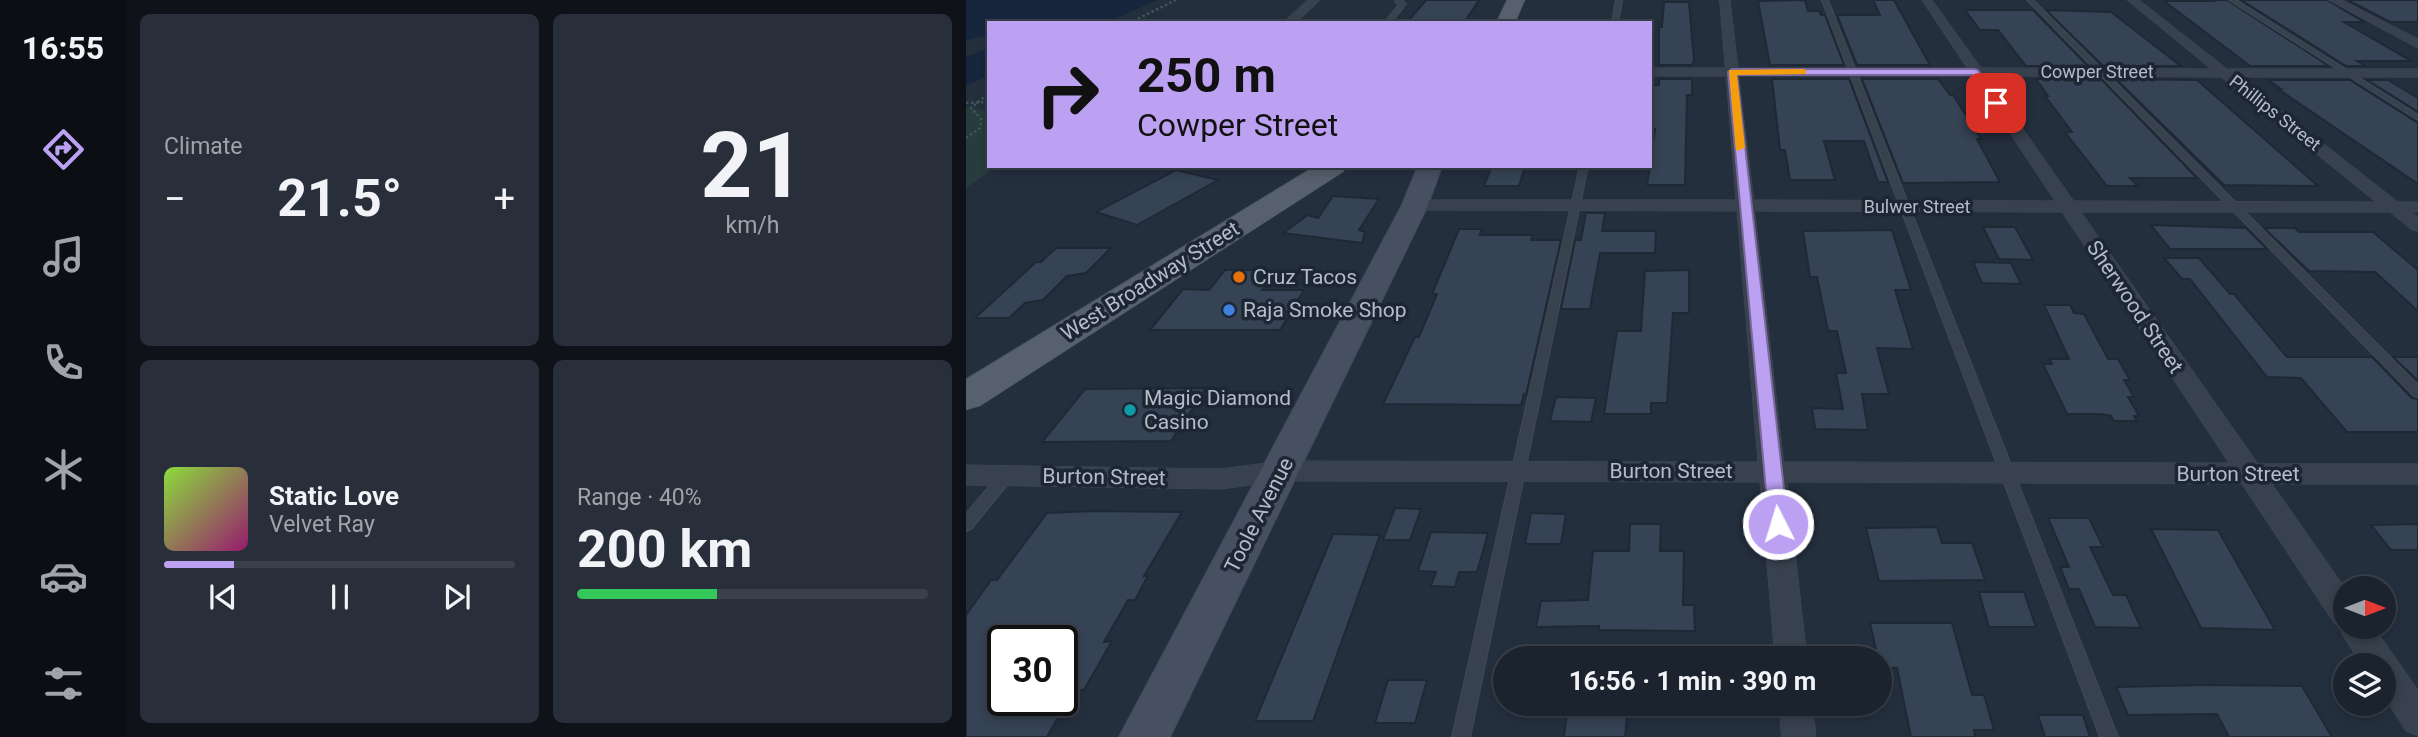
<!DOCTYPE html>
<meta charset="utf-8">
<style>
body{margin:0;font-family:Roboto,sans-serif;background:#282f3a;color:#f1f3f6;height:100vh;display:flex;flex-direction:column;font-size:26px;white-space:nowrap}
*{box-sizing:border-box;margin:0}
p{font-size:23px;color:#a0a4aa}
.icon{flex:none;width:38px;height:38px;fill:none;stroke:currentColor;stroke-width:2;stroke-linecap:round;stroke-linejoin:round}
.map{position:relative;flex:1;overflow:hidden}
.details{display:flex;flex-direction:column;gap:14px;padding:14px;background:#0f1319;width:840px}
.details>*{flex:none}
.banner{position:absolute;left:21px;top:21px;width:665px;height:147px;border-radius:0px;box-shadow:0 4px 10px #0003,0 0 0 2px #39404a;background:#bca0f2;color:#111;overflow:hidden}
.needle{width:46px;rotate:90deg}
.controls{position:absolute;left:1367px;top:576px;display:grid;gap:14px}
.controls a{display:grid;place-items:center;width:63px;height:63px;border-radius:50%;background:#1b232e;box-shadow:0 4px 10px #0003,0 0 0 2px #39404a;font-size:35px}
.speed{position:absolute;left:21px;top:625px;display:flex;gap:14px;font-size:35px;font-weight:700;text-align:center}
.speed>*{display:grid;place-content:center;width:91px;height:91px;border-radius:50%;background:#1b232e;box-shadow:0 4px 10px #0003,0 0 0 2px #39404a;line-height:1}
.speed .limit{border:4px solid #111;border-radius:10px;background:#fff;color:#111}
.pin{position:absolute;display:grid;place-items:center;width:60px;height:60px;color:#fff;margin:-30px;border-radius:14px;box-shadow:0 4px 10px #0006}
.me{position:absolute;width:77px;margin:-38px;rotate:355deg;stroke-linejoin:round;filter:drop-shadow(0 0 5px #0008)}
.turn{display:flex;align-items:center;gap:24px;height:147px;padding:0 35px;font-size:32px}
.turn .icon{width:91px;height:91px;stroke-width:2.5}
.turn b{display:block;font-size:49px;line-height:60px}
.big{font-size:52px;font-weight:700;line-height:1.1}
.details .tile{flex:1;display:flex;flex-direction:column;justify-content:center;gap:10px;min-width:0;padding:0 24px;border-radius:10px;background:#282f3a}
.details .dial{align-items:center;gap:0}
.dial b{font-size:91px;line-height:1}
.song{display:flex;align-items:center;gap:21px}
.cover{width:84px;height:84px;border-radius:10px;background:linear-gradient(135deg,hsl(90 70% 55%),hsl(320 70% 35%))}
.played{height:7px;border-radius:4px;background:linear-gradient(90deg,#bca0f2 20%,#39404a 20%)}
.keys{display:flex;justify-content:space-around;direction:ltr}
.heat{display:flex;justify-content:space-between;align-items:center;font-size:38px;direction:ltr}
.charge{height:10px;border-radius:5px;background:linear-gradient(90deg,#34c759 40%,#39404a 0)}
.details .tiles{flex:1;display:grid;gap:14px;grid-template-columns:repeat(2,1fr)}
.trip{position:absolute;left:527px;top:646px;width:399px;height:70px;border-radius:35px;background:#1b232e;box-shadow:0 4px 10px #0003,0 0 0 2px #39404a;font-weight:700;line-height:70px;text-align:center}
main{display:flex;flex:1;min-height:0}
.menu{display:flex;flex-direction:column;width:126px;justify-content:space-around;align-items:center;background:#0b0e12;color:#a0a4aa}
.menu .icon{width:49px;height:49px}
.menu .current{color:#bca0f2}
.menu b{font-size:32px;color:#f1f3f6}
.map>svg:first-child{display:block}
.green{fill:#263c3f}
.water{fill:#17263c}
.building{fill:#364354;stroke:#1f2835;stroke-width:2}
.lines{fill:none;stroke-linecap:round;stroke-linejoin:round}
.lane-casing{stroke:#414a57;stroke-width:2}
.street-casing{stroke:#414a57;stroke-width:1}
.secondary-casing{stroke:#414a57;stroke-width:2}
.primary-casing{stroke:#414a57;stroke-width:1}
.path{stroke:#3f5557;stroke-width:2.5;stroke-dasharray:2.5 2.5;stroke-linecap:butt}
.lane{fill:#38414e;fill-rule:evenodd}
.street{fill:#38414e;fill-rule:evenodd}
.secondary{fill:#465061;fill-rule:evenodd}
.primary{fill:#56606e;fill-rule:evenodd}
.route{fill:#bca0f2;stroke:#7a689d;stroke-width:2}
.slow{fill:#f59e0b}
.food-dot{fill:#e8710a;stroke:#1d2633;stroke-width:2.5}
.shop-dot{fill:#3f7fe0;stroke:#1d2633;stroke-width:2.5}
.culture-dot{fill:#0f9aa8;stroke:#1d2633;stroke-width:2.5}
.labels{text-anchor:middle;stroke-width:7;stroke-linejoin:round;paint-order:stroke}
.far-street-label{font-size:18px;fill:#b4bcc9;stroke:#1d2633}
.poi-label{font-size:21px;fill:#b4bcc9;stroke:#1d2633;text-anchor:start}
.street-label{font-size:21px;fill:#b4bcc9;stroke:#1d2633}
</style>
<main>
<nav class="menu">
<b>16:55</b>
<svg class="icon current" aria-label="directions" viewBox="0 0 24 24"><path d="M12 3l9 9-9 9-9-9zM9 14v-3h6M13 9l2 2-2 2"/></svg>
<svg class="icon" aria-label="music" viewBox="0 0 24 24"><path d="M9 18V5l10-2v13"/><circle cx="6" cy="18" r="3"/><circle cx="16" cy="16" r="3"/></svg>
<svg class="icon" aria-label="phone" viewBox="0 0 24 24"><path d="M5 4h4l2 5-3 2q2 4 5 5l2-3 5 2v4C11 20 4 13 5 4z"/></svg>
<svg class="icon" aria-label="climate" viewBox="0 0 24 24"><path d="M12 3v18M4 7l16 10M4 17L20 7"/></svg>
<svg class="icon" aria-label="car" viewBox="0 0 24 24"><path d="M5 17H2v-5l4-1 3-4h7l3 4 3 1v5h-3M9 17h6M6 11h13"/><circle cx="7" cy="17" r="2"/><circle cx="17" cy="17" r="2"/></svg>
<svg class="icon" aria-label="filters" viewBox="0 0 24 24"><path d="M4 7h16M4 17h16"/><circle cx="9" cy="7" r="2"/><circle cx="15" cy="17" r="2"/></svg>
</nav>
<section class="details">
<div class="tiles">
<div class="tile"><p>Climate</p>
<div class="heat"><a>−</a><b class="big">21.5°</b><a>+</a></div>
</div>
<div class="tile dial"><b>21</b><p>km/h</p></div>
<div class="tile">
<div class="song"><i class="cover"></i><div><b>Static Love</b><p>Velvet Ray</p></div></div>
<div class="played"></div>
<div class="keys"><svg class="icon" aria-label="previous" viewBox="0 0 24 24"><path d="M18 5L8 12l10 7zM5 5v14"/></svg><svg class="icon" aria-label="pause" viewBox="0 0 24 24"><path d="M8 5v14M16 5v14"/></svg><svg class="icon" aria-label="next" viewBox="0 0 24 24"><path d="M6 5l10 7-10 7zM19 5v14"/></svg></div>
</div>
<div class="tile"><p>Range · 40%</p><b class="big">200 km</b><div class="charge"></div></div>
</div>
</section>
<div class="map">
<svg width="1452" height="737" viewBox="0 0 1452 737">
<rect width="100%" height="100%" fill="#242f3e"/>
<polygon class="green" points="0,107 23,112 23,166 31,166 0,188"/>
<g class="water">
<polygon points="0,0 192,0 139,23 23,23 23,35 0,40"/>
<polygon points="23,48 23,75 0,86 0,57"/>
</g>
<g class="building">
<polygon points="460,0 513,0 498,23 448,23 451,20 443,20"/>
<polygon points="839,0 842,11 853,11 855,15 859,15 878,65 804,65 792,1"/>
<polygon points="907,0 928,0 964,65 891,65 871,15 914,15"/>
<polygon points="1247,0 1261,0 1363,66 1284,66 1198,1 1249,1"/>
<polygon points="1275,0 1361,0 1398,22 1378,22 1445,61 1391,61 1400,66 1380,66"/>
<polygon points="1382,0 1452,0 1452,22 1424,22"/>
<polygon points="698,2 723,2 728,60 726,65 693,65 693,27 696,27"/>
<polygon points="999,10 1067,10 1122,66 1060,66 1032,30 1014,30"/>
<polygon points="1080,10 1145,12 1215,66 1137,66"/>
<polygon points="693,79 726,79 726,95 721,95 719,185 681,185 689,129 684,129 684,85 693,85"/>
<polygon points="806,79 883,79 922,182 912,182 898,141 858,141 869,180 824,180 819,150 814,150"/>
<polygon points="896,79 972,79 984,95 987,95 1015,139 1011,139 1034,182 937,183"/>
<polygon points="1070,79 1135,79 1231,178 1164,178 1172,186 1141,186 1099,132 1106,132 1079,96 1082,96"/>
<polygon points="1150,79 1231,80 1352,186 1258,185"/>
<polygon points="1302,80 1384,80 1452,123 1452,184 1312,89 1315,89"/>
<polygon points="1401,80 1422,80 1452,98 1452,112"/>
<polygon points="526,166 559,166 553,186 518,186"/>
<polygon points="210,170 252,180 171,225 130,212"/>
<polygon points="367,196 413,199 393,230 399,232 396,243 317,233 342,215 352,218"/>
<polygon points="620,213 639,213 636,231 690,231 689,253 634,253 624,309 595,309 609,240 615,240"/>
<polygon points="1185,225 1280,228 1301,249 1204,249"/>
<polygon points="1017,227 1049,227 1067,260 1033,259"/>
<polygon points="1298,228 1329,228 1333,232 1407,232 1452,270 1452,311 1409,272 1343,271"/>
<polygon points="493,229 516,229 514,235 567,235 565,240 595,240 560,395 558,394 555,405 417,404 449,337 453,337 471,294 466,294"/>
<polygon points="926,230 945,290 929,290 947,349 911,348 923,394 896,394 902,430 849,429 846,408 877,409 870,373 880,373 871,331 862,331 851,277 844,277 837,231"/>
<polygon points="90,248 145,248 120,273 101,276 77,300 59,303 43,318 9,318 70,262 75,262"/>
<polygon points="1198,258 1233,258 1264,294 1268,294 1321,357 1406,357 1446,398 1452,399 1452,432 1381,432 1335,378 1301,377 1224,279 1216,279"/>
<polygon points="1007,262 1045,263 1055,284 1016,283"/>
<polygon points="259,270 298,270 288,284 300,284 296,290 338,290 314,330 184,330 217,289 243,290"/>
<polygon points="723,270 723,313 707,313 701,403 685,403 685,414 638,414 651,331 675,331 679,271"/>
<polygon points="1078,305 1104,305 1108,313 1118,314 1142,359 1152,359 1164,380 1158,380 1168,397 1162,397 1173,416 1168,416 1171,421 1148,421 1145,416 1135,414 1101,414 1077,364 1086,364 1083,359 1103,359"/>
<polygon points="1427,357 1452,357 1452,381"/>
<polygon points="240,388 205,441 76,442 119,389"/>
<polygon points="590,397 630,398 625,422 584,421"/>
<polygon points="429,508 455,509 444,540 417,540"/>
<polygon points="127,511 216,512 178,576 182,576 169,600 162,600 138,642 146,641 118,690 96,691 96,640 37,640 37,700 102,700 81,737 0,737 0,615 25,580 31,580 81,513"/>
<polygon points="565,513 600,514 595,544 559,544"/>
<polygon points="1082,518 1123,518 1137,547 1124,547 1147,595 1160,595 1175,628 1129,627 1113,589 1103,589 1094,567 1103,567"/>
<polygon points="664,524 695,524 694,551 718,551 717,605 728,605 729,631 633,630 633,626 570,627 575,601 622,600 627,551 663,551"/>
<polygon points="1452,524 1452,550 1425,550 1405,525"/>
<polygon points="971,527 976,543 1006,543 1019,580 913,581 900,528"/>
<polygon points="1185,529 1252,530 1309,630 1235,628"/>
<polygon points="465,532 522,533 511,572 493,572 489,587 465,586 470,572 452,571"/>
<polygon points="367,534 414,535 347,721 289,721"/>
<polygon points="1013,592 1058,592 1070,627 1023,627"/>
<polygon points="904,623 986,623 1006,695 1018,695 1028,730 1008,730 1009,737 945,737 931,668 914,668"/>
<polygon points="422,680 461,680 449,723 409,723"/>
<polygon points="1237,685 1336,686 1366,737 1263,737 1251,714 1162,715 1150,687"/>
<polygon points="602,704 662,704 659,737 598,737"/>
<polygon points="1072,715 1117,715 1124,737 1079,737"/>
</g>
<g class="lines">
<g class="lane-casing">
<g id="lane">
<polygon points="431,0 437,0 436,1 440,4 425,23 418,23 433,5 429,2"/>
<polygon points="650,0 656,0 652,23 646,23"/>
<polygon points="856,0 862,0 1152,737 1134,737"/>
<polygon points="1061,0 1067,0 1452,385 1452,397 1448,396"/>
<polygon points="1263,0 1270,0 1452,115 1452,120"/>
<polygon points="614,166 622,166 504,737 486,737"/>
<polygon points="41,470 46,471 48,475 46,479 5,529 0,531 0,514 36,471"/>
</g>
</g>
<g class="street-casing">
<g id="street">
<polygon points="342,0 354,0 330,23 317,23"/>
<path d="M 754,0 L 764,0 L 772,68 L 1001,68 L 956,0 L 966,0 L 1015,68 L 1245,69 L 1161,0 L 1173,0 L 1261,69 L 1452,69 L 1452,77 L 1272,77 L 1432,202 L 1452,202 L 1452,212 L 1446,212 L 1452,217 L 1452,231 L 1446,230 L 1424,212 L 1115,212 L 1292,464 L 1452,464 L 1452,484 L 1306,484 L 1379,588 L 1379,626 L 1407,626 L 1452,690 L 1452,736 L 1440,731 L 1418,697 L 1418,665 L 1396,665 L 1377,636 L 1373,625 L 1368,623 L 1276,484 L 821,482 L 841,658 L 809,658 L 794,482 L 315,481 L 255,489 L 0,485 L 0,465 L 255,469 L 315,461 L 792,462 L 771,211 L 449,210 L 440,205 L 449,200 L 770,200 L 760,76 L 684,76 L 684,68 L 759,68 ZM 773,76 L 1006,76 L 1089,201 L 788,200 ZM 1020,76 L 1255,77 L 1410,202 L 1108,201 ZM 789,211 L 1096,212 L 1263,463 L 818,462 Z"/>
<polygon points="1363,0 1376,0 1452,39 1452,48"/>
<polygon points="813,704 847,704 850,737 816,737"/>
</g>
</g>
<g class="secondary-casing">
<polygon id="secondary" points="452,166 476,166 462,205 204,737 153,737 436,205"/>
</g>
<g class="primary-casing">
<g id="primary">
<polygon points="541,0 559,0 549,23 530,23"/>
<polygon points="349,166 381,166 377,172 14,406 0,410 0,379"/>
</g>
</g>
<g class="path">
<polyline points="163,23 210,0"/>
<polyline points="0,103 23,102"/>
<polyline points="0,138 14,128 15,119 5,108 23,93"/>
</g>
<use href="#lane" class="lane"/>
<use href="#street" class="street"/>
<use href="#secondary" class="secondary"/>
<use href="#primary" class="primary"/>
</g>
<polygon class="route" points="1009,69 1012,70 1035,103 1033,105 1026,105 1006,75 771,75 822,524 819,530 812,532 805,530 803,524 762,72 766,69"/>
<polygon class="slow" points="837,69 840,70 840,74 771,75 779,148 770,151 763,70"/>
<circle class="food-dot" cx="273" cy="277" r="7"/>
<circle class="shop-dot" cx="263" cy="310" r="7"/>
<circle class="culture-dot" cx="164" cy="410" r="7"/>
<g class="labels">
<g class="far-street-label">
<text x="1131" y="78">Cowper Street</text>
<text transform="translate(1309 113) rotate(38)" y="6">Phillips Street</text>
<text x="951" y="213">Bulwer Street</text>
</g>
<g class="poi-label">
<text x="287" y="284">Cruz Tacos</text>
<text x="277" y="317">Raja Smoke Shop</text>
<text x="178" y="405">Magic Diamond<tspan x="178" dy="24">Casino</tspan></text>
</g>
<g class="street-label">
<text transform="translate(184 281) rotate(-32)" y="7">West Broadway Street</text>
<text transform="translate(1169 307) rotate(56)" y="7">Sherwood Street</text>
<text x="705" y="478">Burton Street</text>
<text x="1272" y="481">Burton Street</text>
<text transform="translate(138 477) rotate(1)" y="7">Burton Street</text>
<text transform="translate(293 515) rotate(-63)" y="7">Toole Avenue</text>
</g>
</g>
</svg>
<div class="controls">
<a><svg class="needle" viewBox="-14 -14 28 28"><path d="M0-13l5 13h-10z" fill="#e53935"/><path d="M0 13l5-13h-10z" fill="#a0a4aa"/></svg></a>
<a><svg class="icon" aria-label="layers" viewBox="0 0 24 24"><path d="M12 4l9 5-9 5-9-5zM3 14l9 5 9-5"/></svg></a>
</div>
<div class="speed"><div class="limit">30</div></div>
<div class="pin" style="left:1030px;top:103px;background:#d93025"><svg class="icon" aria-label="arrive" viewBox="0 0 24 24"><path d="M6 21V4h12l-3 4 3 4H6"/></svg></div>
<svg class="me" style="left:812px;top:524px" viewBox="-20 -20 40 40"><circle r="17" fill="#bca0f2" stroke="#fff" stroke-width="3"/><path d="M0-11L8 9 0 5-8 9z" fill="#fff"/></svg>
<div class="trip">16:56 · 1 min · 390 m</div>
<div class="banner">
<div class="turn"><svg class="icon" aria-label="right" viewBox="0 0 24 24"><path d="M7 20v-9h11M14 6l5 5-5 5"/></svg><div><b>250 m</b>Cowper Street</div></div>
</div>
</div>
</main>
